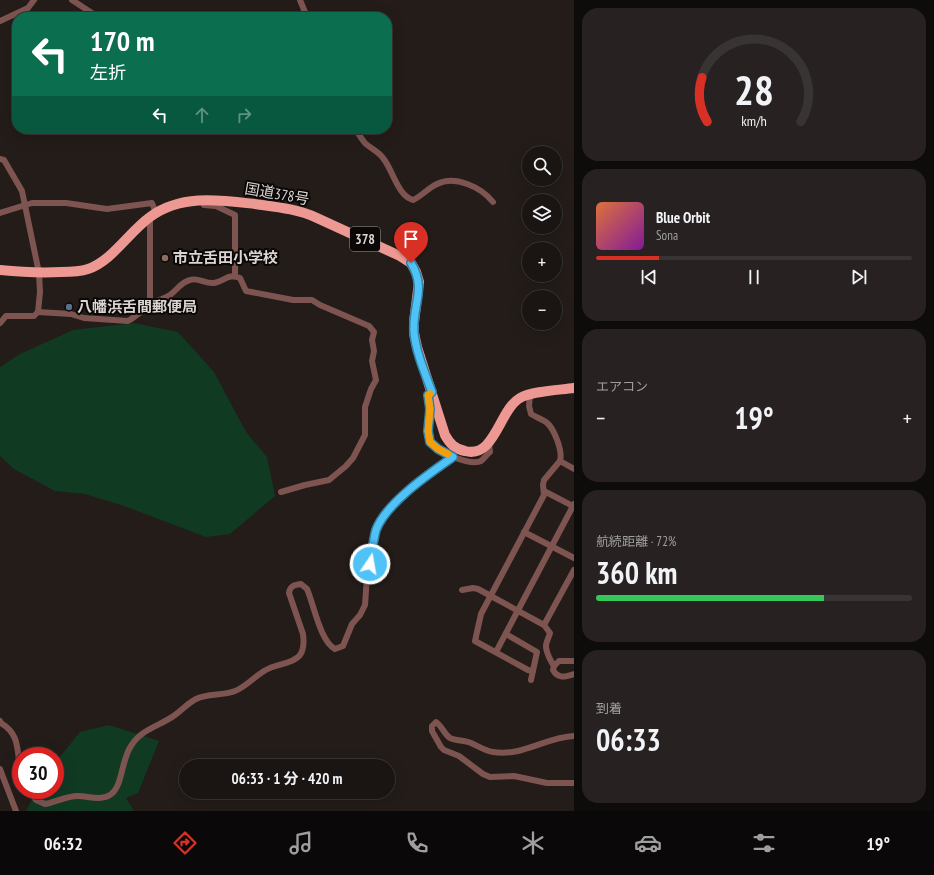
<!DOCTYPE html>
<html lang="ja">
<meta charset="utf-8">
<style>
body{margin:0;font-family:"PT Sans Narrow","Noto Sans JP",sans-serif;background:#272221;color:#f1f3f6;height:100vh;display:flex;flex-direction:column;font-size:15px;white-space:nowrap}
*{box-sizing:border-box;margin:0}
p{font-size:13px;color:#9f9fa0}
.icon{flex:none;width:22px;height:22px;fill:none;stroke:currentColor;stroke-width:2;stroke-linecap:round;stroke-linejoin:round}
.map{position:relative;flex:1;overflow:hidden}
.sheet{display:flex;flex-direction:column;gap:8px;padding:8px;background:#0e0c0a;width:360px}
.sheet>*{flex:none}
.banner{position:absolute;left:12px;top:12px;width:380px;height:122px;border-radius:16px;box-shadow:0 4px 16px #0002,0 0 0 1px #383433;background:#0b6e4f;color:#fff;overflow:hidden}
.tools{position:absolute;left:522px;top:146px;display:grid;gap:8px}
.tools a{display:grid;place-items:center;width:40px;height:40px;border-radius:50%;background:#1a1513;box-shadow:0 4px 16px #0002,0 0 0 1px #383433;font-size:20px}
.speed{position:absolute;left:12px;top:747px;display:flex;gap:8px;font-size:20px;font-weight:700;text-align:center}
.speed>*{display:grid;place-content:center;width:52px;height:52px;border-radius:50%;background:#1a1513;box-shadow:0 4px 16px #0002,0 0 0 1px #383433;line-height:1}
.speed .limit{border:6px solid #d22;background:#fff;color:#111}
.pin{position:absolute;display:grid;place-items:center;width:34px;height:34px;color:#fff;margin:-41px -17px;border-radius:50% 50% 50% 0;rotate:-45deg;box-shadow:0 0 4px #0007}
.pin .icon{rotate:45deg}
.me{position:absolute;width:44px;margin:-22px;rotate:12deg;stroke-linejoin:round;filter:drop-shadow(0 0 3px #0008)}
.turn{display:flex;align-items:center;gap:14px;height:84px;padding:0 12px;font-size:18px}
.turn .icon{width:52px;height:52px;stroke-width:2.5}
.turn b{display:block;font-size:28px;line-height:34px}
.lanes{display:flex;align-items:center;height:38px;padding:0 12px;background:#0003;justify-content:center;gap:20px;direction:ltr}
.lanes .off{opacity:.35}
.big{font-size:30px;font-weight:700;line-height:1.1}
.sheet .card{flex:1;display:flex;flex-direction:column;justify-content:center;gap:6px;min-width:0;padding:0 14px;border-radius:16px;background:#272221}
.sheet .dial{align-items:center;gap:0}
.dial svg{height:104px;overflow:visible;fill:none;stroke:#383433;stroke-width:7;stroke-linecap:round;text-anchor:middle}
.dial text{fill:#f1f3f6;stroke:none}
.song{display:flex;align-items:center;gap:12px}
.cover{width:48px;height:48px;border-radius:6px;background:linear-gradient(135deg,hsl(20 70% 55%),hsl(290 70% 35%))}
.played{height:4px;border-radius:2px;background:linear-gradient(90deg,#d93025 20%,#383433 20%)}
.keys{display:flex;justify-content:space-around;direction:ltr}
.heat{display:flex;justify-content:space-between;align-items:center;font-size:22px;direction:ltr}
.charge{height:6px;border-radius:3px;background:linear-gradient(90deg,#34c759 72%,#383433 0)}
.trip{position:absolute;left:179px;top:759px;width:216px;height:40px;border-radius:20px;background:#1a1513;box-shadow:0 4px 16px #0002,0 0 0 1px #383433;font-weight:700;line-height:40px;text-align:center}
.tabs{display:flex;height:64px;justify-content:space-around;align-items:center;background:#0a0808;color:#9f9fa0}
.tabs .icon{width:28px;height:28px}
.tabs .selected{color:#d93025}
.tabs b{font-size:18px;color:#f1f3f6}
main{display:flex;flex:1;min-height:0}
.map>svg:first-child{display:block}
.green{fill:#113a23}
.lines{fill:none;stroke-linecap:round;stroke-linejoin:round}
.minor{stroke:#7e5451;stroke-width:6}
.trunk{stroke:#ed9892;stroke-width:10}
.route-casing{stroke:#337fa1;stroke-width:10}
.route{stroke:#4fc3f7;stroke-width:7}
.slow{stroke:#f59e0b;stroke-width:7}
.education-dot{fill:#8d6e63;stroke:#0a0706;stroke-width:1.5}
.service-dot{fill:#5c6f8a;stroke:#0a0706;stroke-width:1.5}
.labels{text-anchor:middle;stroke-width:4;stroke-linejoin:round;paint-order:stroke}
.shield{fill:#0a0706;stroke:#9c9796;stroke-width:1}
.shield-label{font-size:14px;font-weight:bold;fill:#dad5d3}
.street-label{font-size:15px;fill:#dad5d3;stroke:#0a0706}
.poi-label{font-size:15px;font-weight:bold;fill:#dad5d3;stroke:#0a0706;text-anchor:start}
</style>
<main>
<div class="map">
<svg width="574" height="811" viewBox="0 0 574 811">
<rect width="100%" height="100%" fill="#231c19"/>
<g class="green">
<polygon points="134,323 178,332 214,372 246,432 267,457 275,496 230,534 206,537 127,507 85,494 55,491 14,469 0,456 0,367 20,354 73,330"/>
<polygon points="109,725 159,741 138,793 126,798 134,811 26,811 37,790 55,790 55,763 80,732"/>
</g>
<g class="lines">
<g class="minor">
<polyline points="72,0 98,17"/>
<polyline points="300,0 307,17"/>
<polyline points="0,21 28,8 34,0"/>
<path d="M 355,129 C 359,134 362,140 366,144 C 372,149 379,152 383,158 C 393,170 397,195 413,200 C 422,196 428,188 437,184 C 455,175 481,187 493,202"/>
<polyline points="0,159 4,160 22,191 39,273 40,292 38,312 34,316 6,316 0,323"/>
<polyline points="204,205 216,206 235,215 235,276"/>
<polyline points="0,213 32,203 66,203 107,209 152,203 156,213"/>
<polyline points="150,217 150,300 152,303"/>
<path d="M 38,312 L 71,314 L 84,318 L 128,321 C 137,316 143,309 151,304 C 157,300 164,299 170,295 C 177,290 181,282 190,280 C 198,277 205,284 214,283 C 225,281 228,273 240,278 L 246,291 L 293,300 L 312,300 L 320,305 L 369,326 L 374,332 L 372,340 L 374,351 L 372,361 L 376,380 L 371,389 L 365,407 L 365,435 L 353,458 L 346,466 L 329,480 L 305,485 L 281,492"/>
<path d="M 430,393 L 428,395 C 429,400 430,405 430,410 C 429,420 426,433 430,442 C 435,452 471,466 481,461 C 484,459 487,454 490,452 L 489,443"/>
<path d="M 530,395 L 529,406 L 531,414 C 536,417 541,419 546,422 C 554,428 563,451 560,461 L 574,469"/>
<polyline points="544,491 573,506"/>
<polyline points="524,532 574,558"/>
<path d="M 462,590 L 473,588 L 478,589 L 544,625 L 550,633 C 549,637 546,642 546,646 C 546,652 551,662 554,666"/>
<polyline points="544,625 574,570"/>
<polyline points="506,634 537,652 531,680"/>
<polyline points="496,652 574,504"/>
<path d="M 574,661 L 559,661 L 554,666 L 553,670 C 558,679 565,677 574,674"/>
<polyline points="533,671 528,670 475,641 481,614 544,495 543,485 544,480 560,461"/>
<path d="M 0,721 L 1,723 C 21,735 16,751 21,771"/>
<path d="M 574,736 C 546,737 522,757 493,752 C 485,751 478,746 471,743 C 464,740 456,741 450,738 C 444,734 442,726 436,722 L 432,726 L 432,731 L 441,747 L 444,750 L 459,756 L 483,774 L 490,777 L 514,776 L 547,783 L 574,783"/>
<polyline points="0,769 16,811"/>
<path d="M 29,790 L 36,800 L 45,804 C 56,802 66,796 78,796 C 88,796 100,801 110,795 C 123,787 121,760 131,746 C 141,729 160,726 175,715 C 182,710 188,703 196,699 C 208,693 222,696 235,691 C 248,686 257,673 270,668 C 279,664 294,663 300,655 C 304,649 304,641 303,634 L 289,593 C 290,586 294,585 301,584 L 307,589 C 314,605 320,641 335,649 L 343,646 L 352,624 L 360,615 L 365,605 L 367,576 L 376,531 L 379,524 L 392,508 L 415,484 L 453,457"/>
</g>
<path class="trunk" d="M 0,270 C 20,272 40,273 61,272 C 70,272 79,272 88,269 C 112,261 129,232 150,217 C 181,194 220,200 255,204 C 277,207 298,209 317,218 L 400,256 L 411,263 L 416,272 L 419,282 L 414,322 L 414,333 L 417,347 L 445,435 C 450,444 455,449 465,451 C 495,459 499,410 520,398 C 532,391 560,390 574,388"/>
</g>
<g class="lines">
<g class="route-casing">
<path id="route" d="M 370,564 C 372,553 373,541 376,530 C 386,503 430,473 453,457 L 438,449 L 430,442 L 428,431 L 430,409 L 428,395 L 432,392 C 425,373 416,353 414,332 C 412,305 427,289 411,263"/>
</g>
<use href="#route" class="route"/>
<polyline class="slow" points="430,394 428,395 430,409 428,431 430,442 438,449 448,454"/>
</g>
<circle class="education-dot" cx="165" cy="258" r="4"/>
<circle class="service-dot" cx="69" cy="307" r="4"/>
<g class="labels">
<rect class="shield" x="350" y="227" width="30" height="24" rx="3"/>
<g class="shield-label">
<text x="365" y="244">378</text>
</g>
<g class="street-label">
<text transform="translate(277 194) rotate(10)" y="5">国道378号</text>
</g>
<g class="poi-label">
<text x="173" y="263">市立舌田小学校</text>
<text x="77" y="312">八幡浜舌間郵便局</text>
</g>
</g>
</svg>
<div class="tools">
<a><svg class="icon" aria-label="search" viewBox="0 0 24 24"><circle cx="10" cy="10" r="6"/><path d="M15 15l6 6"/></svg></a>
<a><svg class="icon" aria-label="layers" viewBox="0 0 24 24"><path d="M12 4l9 5-9 5-9-5zM3 14l9 5 9-5"/></svg></a>
<a>+</a>
<a>−</a>
</div>
<div class="speed"><div class="limit">30</div></div>
<div class="pin" style="left:411px;top:263px;background:#d93025"><svg class="icon" aria-label="arrive" viewBox="0 0 24 24"><path d="M6 21V4h12l-3 4 3 4H6"/></svg></div>
<svg class="me" style="left:370px;top:564px" viewBox="-20 -20 40 40"><circle r="17" fill="#4fc3f7" stroke="#fff" stroke-width="3"/><path d="M0-11L8 9 0 5-8 9z" fill="#fff"/></svg>
<div class="trip">06:33 · 1 分 · 420 m</div>
<div class="banner">
<div class="turn"><svg class="icon" aria-label="left" viewBox="0 0 24 24"><path d="M17 20v-9H6M10 6l-5 5 5 5"/></svg><div><b>170 m</b>左折</div></div>
<div class="lanes"><svg class="icon" aria-label="left" viewBox="0 0 24 24"><path d="M17 20v-9H6M10 6l-5 5 5 5"/></svg><svg class="icon off" aria-label="ahead" viewBox="0 0 24 24"><path d="M12 20V5M6 11l6-6 6 6"/></svg><svg class="icon off" aria-label="right" viewBox="0 0 24 24"><path d="M7 20v-9h11M14 6l5 5-5 5"/></svg></div>
</div>
</div>
<section class="sheet">
<div class="card dial"><svg viewBox="0 0 100 80">
<path d="M14 69A42 42 0 1 1 86 69"/>
<path d="M14 69A42 42 0 0 1 10 35" stroke="#d93025"/>
<text x="50" y="56" font-size="32" font-weight="700">28</text>
<text x="50" y="72" font-size="11">km/h</text>
</svg></div>
<div class="card">
<div class="song"><i class="cover"></i><div><b>Blue Orbit</b><p>Sona</p></div></div>
<div class="played"></div>
<div class="keys"><svg class="icon" aria-label="previous" viewBox="0 0 24 24"><path d="M18 5L8 12l10 7zM5 5v14"/></svg><svg class="icon" aria-label="pause" viewBox="0 0 24 24"><path d="M8 5v14M16 5v14"/></svg><svg class="icon" aria-label="next" viewBox="0 0 24 24"><path d="M6 5l10 7-10 7zM19 5v14"/></svg></div>
</div>
<div class="card"><p>エアコン</p>
<div class="heat"><a>−</a><b class="big">19°</b><a>+</a></div>
</div>
<div class="card"><p>航続距離 · 72%</p><b class="big">360 km</b><div class="charge"></div></div>
<div class="card"><p>到着</p><b class="big">06:33</b></div>
</section>
</main>
<nav class="tabs">
<b>06:32</b>
<svg class="icon selected" aria-label="directions" viewBox="0 0 24 24"><path d="M12 3l9 9-9 9-9-9zM9 14v-3h6M13 9l2 2-2 2"/></svg>
<svg class="icon" aria-label="music" viewBox="0 0 24 24"><path d="M9 18V5l10-2v13"/><circle cx="6" cy="18" r="3"/><circle cx="16" cy="16" r="3"/></svg>
<svg class="icon" aria-label="phone" viewBox="0 0 24 24"><path d="M5 4h4l2 5-3 2q2 4 5 5l2-3 5 2v4C11 20 4 13 5 4z"/></svg>
<svg class="icon" aria-label="climate" viewBox="0 0 24 24"><path d="M12 3v18M4 7l16 10M4 17L20 7"/></svg>
<svg class="icon" aria-label="car" viewBox="0 0 24 24"><path d="M5 17H2v-5l4-1 3-4h7l3 4 3 1v5h-3M9 17h6M6 11h13"/><circle cx="7" cy="17" r="2"/><circle cx="17" cy="17" r="2"/></svg>
<svg class="icon" aria-label="filters" viewBox="0 0 24 24"><path d="M4 7h16M4 17h16"/><circle cx="9" cy="7" r="2"/><circle cx="15" cy="17" r="2"/></svg>
<b>19°</b>
</nav>
